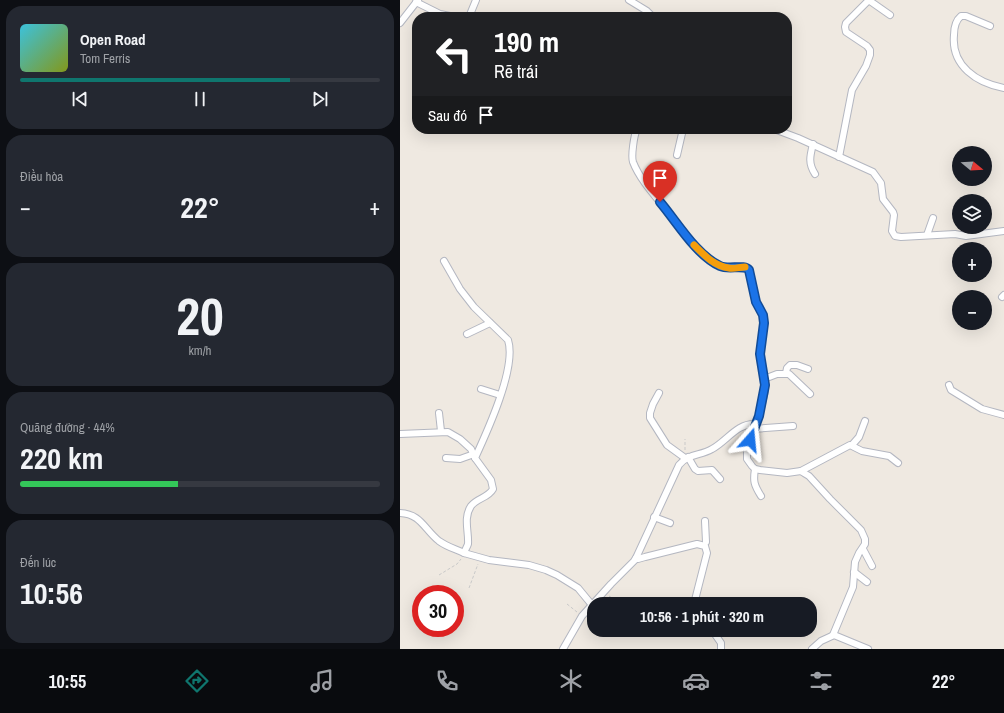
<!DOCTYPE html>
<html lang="vi">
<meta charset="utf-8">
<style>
body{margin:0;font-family:"Archivo Narrow",sans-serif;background:#242831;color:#f1f3f6;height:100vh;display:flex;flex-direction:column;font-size:15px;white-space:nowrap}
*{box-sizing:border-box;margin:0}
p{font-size:13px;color:#9ea1a6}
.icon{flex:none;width:22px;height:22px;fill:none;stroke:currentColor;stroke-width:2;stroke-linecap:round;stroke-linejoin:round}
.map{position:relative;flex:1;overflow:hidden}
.panel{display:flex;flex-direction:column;gap:6px;padding:6px;background:#0d0f14;width:400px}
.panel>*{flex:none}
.banner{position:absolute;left:12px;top:12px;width:380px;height:122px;border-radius:16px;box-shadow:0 4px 16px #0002;background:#202124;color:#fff;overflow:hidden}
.needle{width:26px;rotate:108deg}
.controls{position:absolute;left:552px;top:146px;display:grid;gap:8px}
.controls a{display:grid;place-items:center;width:40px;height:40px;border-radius:50%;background:#171b24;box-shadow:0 4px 16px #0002;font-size:20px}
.speed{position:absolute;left:12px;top:585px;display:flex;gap:8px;font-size:20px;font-weight:700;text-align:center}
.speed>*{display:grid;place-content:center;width:52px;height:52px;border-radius:50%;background:#171b24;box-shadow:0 4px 16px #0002;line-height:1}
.speed .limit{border:6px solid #d22;background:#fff;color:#111}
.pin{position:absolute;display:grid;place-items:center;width:34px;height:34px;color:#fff;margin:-41px -17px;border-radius:50% 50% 50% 0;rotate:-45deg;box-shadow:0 0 4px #0007}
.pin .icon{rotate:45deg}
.me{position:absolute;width:44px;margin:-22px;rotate:18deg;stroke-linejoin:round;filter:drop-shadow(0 0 3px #0008)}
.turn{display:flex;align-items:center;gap:14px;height:84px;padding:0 16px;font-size:18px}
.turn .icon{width:52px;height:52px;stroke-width:2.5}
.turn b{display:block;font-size:28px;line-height:34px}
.then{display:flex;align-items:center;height:38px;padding:0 16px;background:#0003;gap:8px;font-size:15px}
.big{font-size:30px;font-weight:700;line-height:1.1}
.panel .widget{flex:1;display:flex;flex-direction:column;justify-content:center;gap:6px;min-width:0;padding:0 14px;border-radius:16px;background:#242831}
.panel .dial{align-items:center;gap:0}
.dial b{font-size:52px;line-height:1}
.song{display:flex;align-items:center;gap:12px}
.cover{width:48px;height:48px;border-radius:6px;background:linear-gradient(135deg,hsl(190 70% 55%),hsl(70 70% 35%))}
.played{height:4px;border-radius:2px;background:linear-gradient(90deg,#0f766e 75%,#363941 75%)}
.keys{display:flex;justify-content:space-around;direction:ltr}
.heat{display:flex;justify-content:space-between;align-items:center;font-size:22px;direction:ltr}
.charge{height:6px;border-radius:3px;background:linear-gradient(90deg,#34c759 44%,#363941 0)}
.trip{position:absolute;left:187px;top:597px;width:230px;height:40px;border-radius:16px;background:#171b24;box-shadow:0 4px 16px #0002;font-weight:700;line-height:40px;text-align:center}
.dock{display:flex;height:64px;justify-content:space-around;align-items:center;background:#090b0e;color:#9ea1a6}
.dock .icon{width:28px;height:28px}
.dock .on{color:#0f766e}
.dock b{font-size:18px;color:#f1f3f6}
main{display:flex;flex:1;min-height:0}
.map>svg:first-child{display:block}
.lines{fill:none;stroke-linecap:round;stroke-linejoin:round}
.minor-casing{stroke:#b4b7c1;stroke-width:8}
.path{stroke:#c9c9c9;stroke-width:1;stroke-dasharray:3 2;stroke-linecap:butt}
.minor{stroke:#fff;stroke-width:6}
.route-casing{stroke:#114b97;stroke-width:10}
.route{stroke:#1a73e8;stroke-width:7}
.slow{stroke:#f59e0b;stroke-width:7}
</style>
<main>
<section class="panel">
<div class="widget">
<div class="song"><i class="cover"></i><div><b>Open Road</b><p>Tom Ferris</p></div></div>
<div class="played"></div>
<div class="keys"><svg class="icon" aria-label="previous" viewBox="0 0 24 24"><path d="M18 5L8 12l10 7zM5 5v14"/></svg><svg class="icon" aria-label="pause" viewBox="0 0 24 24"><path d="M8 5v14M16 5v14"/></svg><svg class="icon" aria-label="next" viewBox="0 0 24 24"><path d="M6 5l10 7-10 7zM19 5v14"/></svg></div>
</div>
<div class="widget"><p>Điều hòa</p>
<div class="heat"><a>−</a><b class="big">22°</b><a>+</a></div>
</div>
<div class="widget dial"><b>20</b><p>km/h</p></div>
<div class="widget"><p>Quãng đường · 44%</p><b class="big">220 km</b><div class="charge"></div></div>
<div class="widget"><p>Đến lúc</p><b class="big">10:56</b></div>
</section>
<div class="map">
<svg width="604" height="649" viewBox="0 0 604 649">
<rect width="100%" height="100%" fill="#efe9e1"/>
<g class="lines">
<g class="minor-casing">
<g id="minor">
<polyline points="229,0 247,11 253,17"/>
<polyline points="16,2 40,14 55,17"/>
<polyline points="69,17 76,0"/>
<polyline points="0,23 18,0"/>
<path d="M 590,26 L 566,16 L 561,16 C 555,21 554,28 554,35 C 551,66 577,83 604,88"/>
<path d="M 237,129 C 234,135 231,156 233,162 C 240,180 256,197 268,212 C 283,231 296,251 318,265 C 328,271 343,264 349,270 L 356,302 L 363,315 L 364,323 L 360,354 L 365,385 L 365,391 L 359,416 L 355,424"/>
<polyline points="374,129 398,138 473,172 481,183 483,199 493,212 494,215 492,231 495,236 501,237 555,234 566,236 604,231"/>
<path d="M 413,144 C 410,156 408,163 415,174"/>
<polyline points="277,155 283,129"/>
<polyline points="439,157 452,90 466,66 470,55 470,50 467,46 446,32 445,27 446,23 468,1 470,1 490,15"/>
<polyline points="527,235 533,218"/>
<path d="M 44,261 L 60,289 L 74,307 L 108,340 C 117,367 87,432 75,458 L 91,480 L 93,489 C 88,498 77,498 71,506 C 63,518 69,532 68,544 C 67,547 65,550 64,553 L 89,560 L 129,565 L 146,570 L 157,575 L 178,588 L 192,605"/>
<polyline points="602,297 604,295"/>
<polyline points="67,334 90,323"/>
<polyline points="386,373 387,368 390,365 397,365 408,369"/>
<polyline points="364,379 377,374 389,374 410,394"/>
<polyline points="549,385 551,390 582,409 604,415"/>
<polyline points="81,389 100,395"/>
<polyline points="259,393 253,404 250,413 250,418 267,445 285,458"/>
<polyline points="39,413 41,431"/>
<polyline points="353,429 393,426"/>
<polyline points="0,434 48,432 60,439 71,449 75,458"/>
<polyline points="452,445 459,437 465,421"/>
<polyline points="288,457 295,469 298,471 312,470 320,479"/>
<polyline points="46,458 60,459 74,454"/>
<path d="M 355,469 C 353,481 354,485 361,496"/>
<polyline points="401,471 450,445 462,451 489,456 498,463"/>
<path d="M 0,513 C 21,514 24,529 39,541 C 47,547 56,549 64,553"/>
<polyline points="254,517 270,523"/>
<polyline points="305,521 306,542"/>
<polyline points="463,549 472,566"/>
<path d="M 236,558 L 279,465 C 289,453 300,456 312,449 C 327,441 337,423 355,424 L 347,451 L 347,459 L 352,466 L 355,469 L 360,470 L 387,473 L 401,471 L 404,473 L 409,476 L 430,499 L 461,530 L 465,539 L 465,544 L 459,553 L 455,562 L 453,587 L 433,635"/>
<polyline points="454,572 467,582"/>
<polyline points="312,630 321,643 321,649"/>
<polyline points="163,649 182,616 211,584 234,561 236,558 238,559 245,557 297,544 305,546 307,553 295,600 295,604"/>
<polyline points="412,649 421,641 434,635 468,649"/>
</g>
</g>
<g class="path">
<polyline points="285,450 285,439"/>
<polyline points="39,575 57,564 61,559"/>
<polyline points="69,588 78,564"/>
<polyline points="209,596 212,598"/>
<polyline points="167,604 177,612"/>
</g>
<use href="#minor" class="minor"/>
</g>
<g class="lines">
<g class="route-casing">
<path id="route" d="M 260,202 C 277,222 296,255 320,266 C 329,270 344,264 349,270 L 356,302 L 363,315 L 364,323 L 360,354 L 365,385 L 359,416 L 350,440"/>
</g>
<use href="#route" class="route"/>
<path class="slow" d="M 294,245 C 304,255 314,266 329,268 C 334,269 340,267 345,267"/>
</g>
</svg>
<div class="controls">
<a><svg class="needle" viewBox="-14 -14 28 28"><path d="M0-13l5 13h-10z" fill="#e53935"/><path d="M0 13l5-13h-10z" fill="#9ea1a6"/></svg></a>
<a><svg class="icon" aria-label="layers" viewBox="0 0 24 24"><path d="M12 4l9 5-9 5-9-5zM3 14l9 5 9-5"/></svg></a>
<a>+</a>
<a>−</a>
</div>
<div class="speed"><div class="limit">30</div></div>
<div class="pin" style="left:260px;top:202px;background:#d93025"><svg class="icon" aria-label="arrive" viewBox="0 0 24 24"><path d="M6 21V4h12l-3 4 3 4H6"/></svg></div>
<svg class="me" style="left:350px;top:440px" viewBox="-20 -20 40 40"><path d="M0-17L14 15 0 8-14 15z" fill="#1a73e8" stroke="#fff" stroke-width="4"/></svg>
<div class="trip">10:56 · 1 phút · 320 m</div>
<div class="banner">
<div class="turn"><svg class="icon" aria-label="left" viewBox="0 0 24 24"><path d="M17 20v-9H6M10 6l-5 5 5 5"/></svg><div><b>190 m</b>Rẽ trái</div></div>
<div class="then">Sau đó<svg class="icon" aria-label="arrive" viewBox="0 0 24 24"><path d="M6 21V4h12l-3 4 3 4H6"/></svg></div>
</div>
</div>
</main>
<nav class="dock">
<b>10:55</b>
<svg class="icon on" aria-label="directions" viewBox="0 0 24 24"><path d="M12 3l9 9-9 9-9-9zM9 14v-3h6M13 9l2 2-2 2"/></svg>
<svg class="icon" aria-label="music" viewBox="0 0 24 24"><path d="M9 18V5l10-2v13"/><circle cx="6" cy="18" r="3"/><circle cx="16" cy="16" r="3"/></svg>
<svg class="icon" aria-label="phone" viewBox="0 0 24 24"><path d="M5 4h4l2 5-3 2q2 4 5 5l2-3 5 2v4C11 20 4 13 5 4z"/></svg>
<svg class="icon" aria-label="climate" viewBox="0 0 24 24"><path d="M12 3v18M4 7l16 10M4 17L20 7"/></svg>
<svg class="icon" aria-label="car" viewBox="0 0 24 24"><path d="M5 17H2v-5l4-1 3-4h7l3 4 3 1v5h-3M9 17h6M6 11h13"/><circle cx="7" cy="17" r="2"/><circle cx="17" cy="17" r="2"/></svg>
<svg class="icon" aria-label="filters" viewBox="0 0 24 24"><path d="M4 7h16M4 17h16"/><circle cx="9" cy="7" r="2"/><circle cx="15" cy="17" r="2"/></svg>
<b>22°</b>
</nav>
